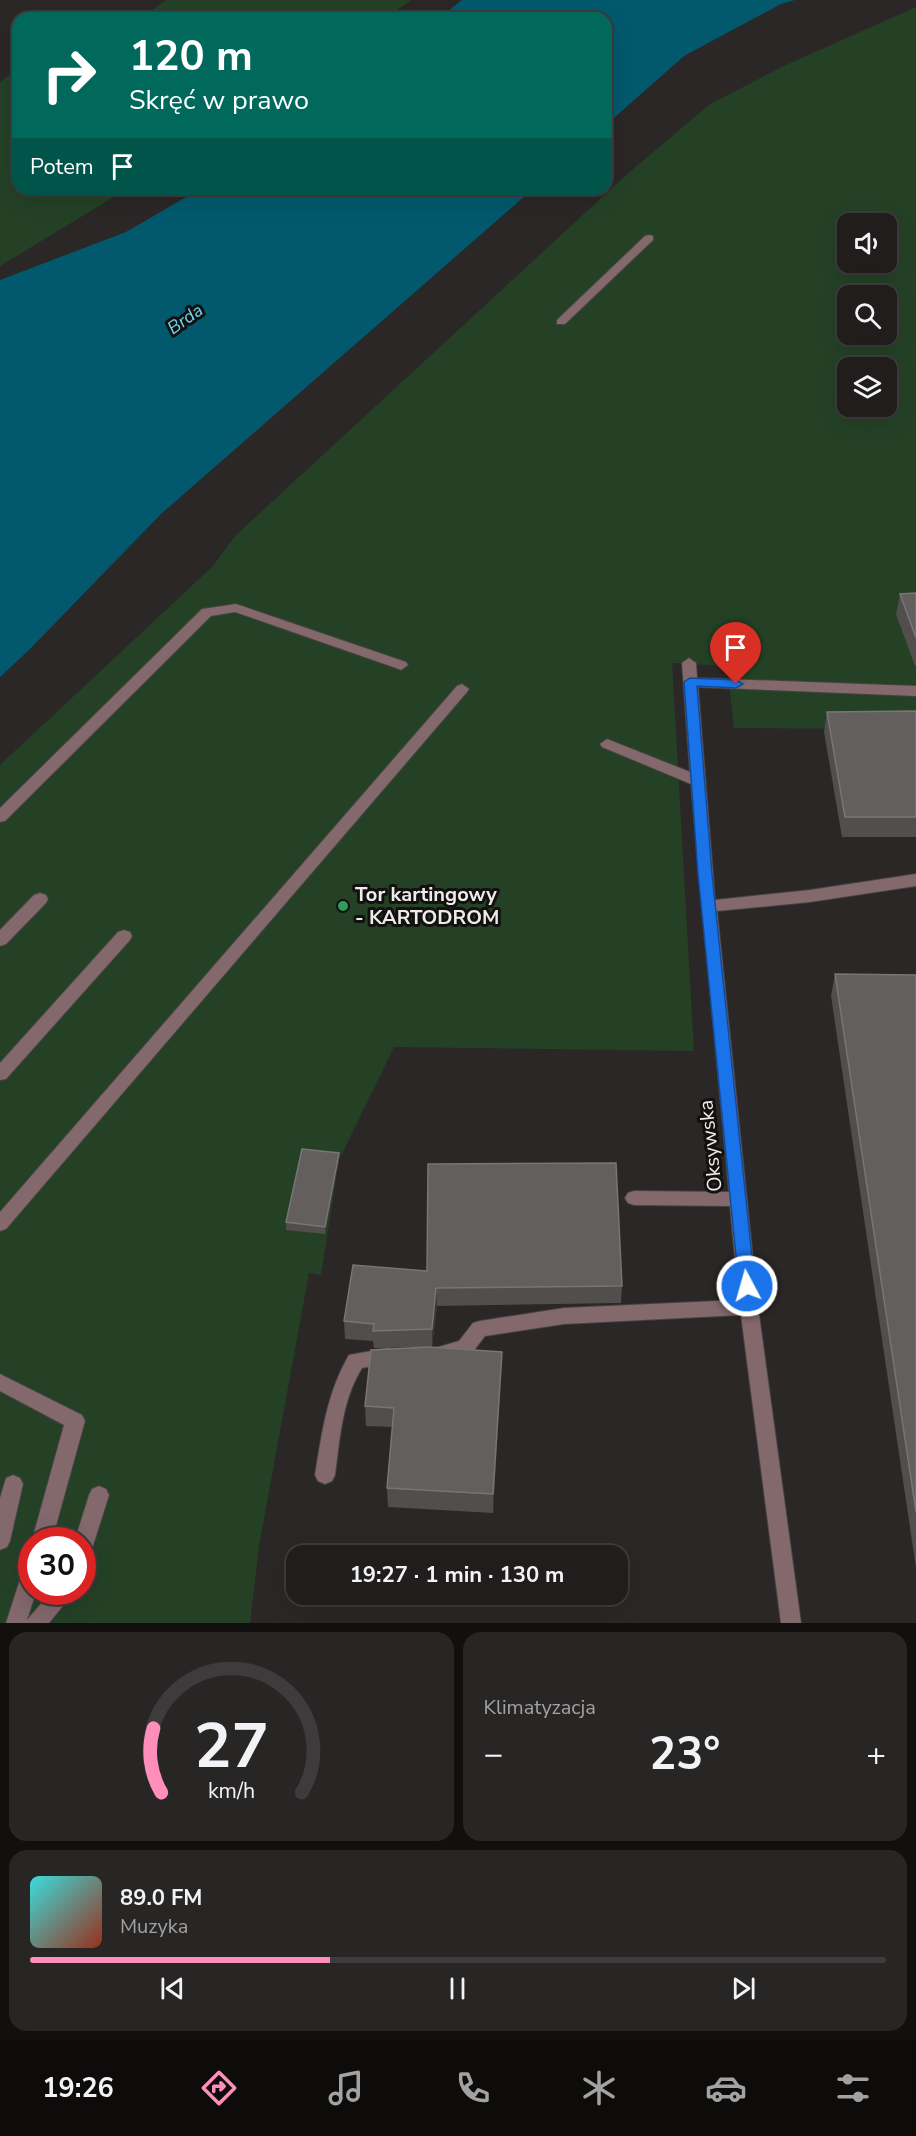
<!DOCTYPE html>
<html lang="pl">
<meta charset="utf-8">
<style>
body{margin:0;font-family:"Nunito Sans",sans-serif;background:#282625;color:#f1f3f6;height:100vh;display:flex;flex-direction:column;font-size:22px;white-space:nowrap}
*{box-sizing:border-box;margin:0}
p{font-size:20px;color:#a2a2a3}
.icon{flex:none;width:33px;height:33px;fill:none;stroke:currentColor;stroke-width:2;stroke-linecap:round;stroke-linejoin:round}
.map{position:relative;height:1623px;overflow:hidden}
.details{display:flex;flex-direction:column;gap:9px;padding:9px;background:#12100f;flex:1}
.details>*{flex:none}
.top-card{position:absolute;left:12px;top:12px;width:600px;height:183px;border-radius:18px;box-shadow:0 6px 24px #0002,0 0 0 2px #3d3b3b;background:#00695c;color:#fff;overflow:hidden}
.tools{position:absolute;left:837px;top:213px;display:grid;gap:12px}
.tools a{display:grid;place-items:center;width:60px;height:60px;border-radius:12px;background:#201d1c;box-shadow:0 6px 24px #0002,0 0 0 2px #3d3b3b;font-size:30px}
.speed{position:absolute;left:18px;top:1527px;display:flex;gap:12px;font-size:30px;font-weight:700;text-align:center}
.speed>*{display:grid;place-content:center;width:78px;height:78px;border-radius:50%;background:#201d1c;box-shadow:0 6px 24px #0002,0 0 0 2px #3d3b3b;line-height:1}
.speed .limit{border:9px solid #d22;background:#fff;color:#111}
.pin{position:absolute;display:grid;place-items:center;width:51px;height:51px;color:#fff;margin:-62px -26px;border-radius:50% 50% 50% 0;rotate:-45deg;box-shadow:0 0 6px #0007}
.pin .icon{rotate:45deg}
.me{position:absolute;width:66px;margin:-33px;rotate:354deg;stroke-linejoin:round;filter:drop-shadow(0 0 4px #0008)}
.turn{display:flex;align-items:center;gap:21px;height:126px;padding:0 18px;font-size:27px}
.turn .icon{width:78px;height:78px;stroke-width:2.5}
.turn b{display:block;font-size:42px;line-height:51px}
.then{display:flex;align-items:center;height:57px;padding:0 18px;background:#0003;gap:12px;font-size:22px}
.big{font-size:45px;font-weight:700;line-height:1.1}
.details .widget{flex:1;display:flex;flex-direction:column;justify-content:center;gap:9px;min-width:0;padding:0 21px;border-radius:18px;background:#282625}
.details .dial{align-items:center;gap:0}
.dial svg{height:156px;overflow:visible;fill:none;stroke:#3d3b3b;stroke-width:7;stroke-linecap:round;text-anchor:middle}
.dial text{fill:#f1f3f6;stroke:none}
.song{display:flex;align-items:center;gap:18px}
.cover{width:72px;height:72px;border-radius:9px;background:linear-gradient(135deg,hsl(180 70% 55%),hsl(10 70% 35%))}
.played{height:6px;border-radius:3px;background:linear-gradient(90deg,#ff8eba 35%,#3d3b3b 35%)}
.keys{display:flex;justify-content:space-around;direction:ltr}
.heat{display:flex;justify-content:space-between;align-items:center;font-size:33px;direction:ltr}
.details .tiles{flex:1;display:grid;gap:9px;grid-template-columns:1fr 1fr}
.widget:last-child{grid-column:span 2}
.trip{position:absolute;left:286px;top:1545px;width:342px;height:60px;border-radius:18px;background:#201d1c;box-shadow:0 6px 24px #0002,0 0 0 2px #3d3b3b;font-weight:700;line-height:60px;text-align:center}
.dock{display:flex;height:96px;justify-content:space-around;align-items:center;background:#0d0c0b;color:#a2a2a3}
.dock .icon{width:42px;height:42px}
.dock .current{color:#ff8eba}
.dock b{font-size:27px;color:#f1f3f6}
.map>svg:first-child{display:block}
.green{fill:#244126;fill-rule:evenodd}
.water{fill:#02596e}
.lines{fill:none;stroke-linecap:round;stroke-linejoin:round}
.minor-casing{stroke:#454342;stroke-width:2}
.minor{fill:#83686c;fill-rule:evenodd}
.wall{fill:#514e4d}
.shaded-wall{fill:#3a3736}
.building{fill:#625f5e;stroke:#787574;stroke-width:1.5}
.route{fill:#1a73e8;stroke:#114b97;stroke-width:1.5}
.leisure-dot{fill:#2e9e5b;stroke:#121110;stroke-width:2}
.labels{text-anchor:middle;stroke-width:6;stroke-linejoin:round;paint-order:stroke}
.far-water-label{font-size:18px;font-style:italic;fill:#6cd6f8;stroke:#121110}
.poi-label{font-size:20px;font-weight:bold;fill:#eeeceb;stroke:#121110;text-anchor:start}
.street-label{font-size:20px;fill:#eeeceb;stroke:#121110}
</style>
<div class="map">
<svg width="916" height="1623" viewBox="0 0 916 1623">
<rect width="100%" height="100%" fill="#2a2726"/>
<g class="green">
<polygon points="166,0 411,0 386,18 141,18"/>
<path d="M 916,7 L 916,729 L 734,728 L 727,666 L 672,663 L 694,1051 L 394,1047 L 339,1160 L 321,1275 L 309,1273 L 259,1546 L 250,1623 L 0,1623 L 0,765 L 213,566 L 235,536 L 625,176 L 710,104 L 788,64 ZM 848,224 L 886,224 L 886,262 L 848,262 ZM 848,296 L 886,296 L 886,334 L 848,334 ZM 848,368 L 886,368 L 886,406 L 848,406 ZM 32,1540 L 82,1540 L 82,1592 L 32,1592 Z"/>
<polygon points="18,68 18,189 127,189 0,266 0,82"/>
</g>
<g class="water">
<polygon points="462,0 795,0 781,4 684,56 606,125 606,18 439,18"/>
<polygon points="200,189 533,189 161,514 29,650 0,677 0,280 126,232"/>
</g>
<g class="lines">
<g class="minor-casing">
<g id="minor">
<polygon points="649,235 653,236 653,240 565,324 557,324 557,320 645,236"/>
<polygon points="236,604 406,662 408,665 401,670 396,668 235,612 211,616 5,821 0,822 0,808 202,609"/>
<polygon points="689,658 696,663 697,678 916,686 916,696 698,687 715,900 810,890 916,874 916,886 810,902 717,911 758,1307 801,1623 781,1623 741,1315 564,1324 485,1336 472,1353 439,1363 432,1361 430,1355 432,1349 459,1341 473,1323 480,1321 564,1308 739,1300 730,1206 634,1205 628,1203 625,1198 628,1193 634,1191 729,1192 691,784 602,747 600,744 607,739 612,741 690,772 682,663"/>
<polygon points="462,684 469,689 467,692 6,1229 0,1231 0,1212 457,686"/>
<polygon points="40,893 46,895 48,899 46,903 6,944 0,946 0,930 34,895"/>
<polygon points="124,930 130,932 132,936 130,940 6,1079 0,1080 0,1063 118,932"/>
<path d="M 388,1348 L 395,1350 L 397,1356 L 395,1362 L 362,1368 C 342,1400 340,1438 335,1475 L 332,1481 L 325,1484 L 318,1481 L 315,1475 C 322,1432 327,1393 349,1355 Z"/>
<polygon points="0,1374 82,1415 85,1421 52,1540 32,1540 64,1425 0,1391"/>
<polygon points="13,1475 20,1478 23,1484 10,1541 7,1547 0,1550 0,1498 6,1478"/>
<polygon points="99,1486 106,1489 109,1495 92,1549 89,1555 82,1558 82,1540 75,1540 89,1495 92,1489"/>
<polygon points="32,1564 32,1592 36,1592 27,1620 51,1592 74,1592 49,1623 6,1623 22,1573 25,1566"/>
</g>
</g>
<use href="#minor" class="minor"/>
</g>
<g class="wall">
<polygon points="916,593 916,665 915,666 896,614 900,594"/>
<polygon points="916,711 916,837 842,837 824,732 827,712"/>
<polygon points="835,974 916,975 916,1568 831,996"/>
<polygon points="339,1153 339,1160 325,1234 286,1230 286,1222"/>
<polygon points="427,1271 622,1286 621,1303 437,1306 432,1347 502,1352 493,1513 388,1507 387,1488 393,1427 366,1426 365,1406 427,1347 374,1348 373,1341 345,1339 344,1321"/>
</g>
<g class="shaded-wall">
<polygon points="339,1153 339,1160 325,1234 325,1227"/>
<polygon points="436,1288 437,1306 432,1347 432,1329"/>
<polygon points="502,1352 501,1372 493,1513 493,1494"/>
</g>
<g class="building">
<polygon points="916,593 916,638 900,594"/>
<polygon points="916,711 916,817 845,817 827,712"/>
<polygon points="835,974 916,975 916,1512"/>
<polygon points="302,1149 339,1153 325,1227 286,1222"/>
<polygon points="616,1163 622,1286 436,1288 432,1329 373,1331 374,1324 344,1321 353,1265 427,1271 428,1164"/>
<polygon points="429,1347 502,1352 493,1494 387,1488 394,1408 365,1406 371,1350"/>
</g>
<polygon class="route" points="690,678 736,680 743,684 736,688 697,686 712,874 755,1286 753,1290 741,1290 739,1286 698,874 684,682"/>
<circle class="leisure-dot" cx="343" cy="906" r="6"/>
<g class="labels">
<g class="far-water-label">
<text transform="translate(185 319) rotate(-35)" y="6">Brda</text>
</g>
<g class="poi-label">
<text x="355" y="901">Tor kartingowy<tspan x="355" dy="23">- KARTODROM</tspan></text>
</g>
<g class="street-label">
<text transform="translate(710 1146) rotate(-96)" y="7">Oksywska</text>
</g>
</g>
</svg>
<div class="tools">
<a><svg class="icon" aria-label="sound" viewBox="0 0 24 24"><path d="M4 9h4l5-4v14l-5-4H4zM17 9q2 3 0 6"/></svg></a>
<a><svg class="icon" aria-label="search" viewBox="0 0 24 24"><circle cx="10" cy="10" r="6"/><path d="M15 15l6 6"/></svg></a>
<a><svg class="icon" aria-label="layers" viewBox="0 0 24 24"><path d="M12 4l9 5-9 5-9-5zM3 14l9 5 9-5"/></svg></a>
</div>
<div class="speed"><div class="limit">30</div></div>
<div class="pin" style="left:736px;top:684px;background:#d93025"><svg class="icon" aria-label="arrive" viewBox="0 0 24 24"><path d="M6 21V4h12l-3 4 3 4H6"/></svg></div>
<svg class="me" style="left:747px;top:1286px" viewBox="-20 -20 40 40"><circle r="17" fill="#1a73e8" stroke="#fff" stroke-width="3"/><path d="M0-11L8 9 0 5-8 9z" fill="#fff"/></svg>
<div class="trip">19:27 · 1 min · 130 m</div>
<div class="top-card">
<div class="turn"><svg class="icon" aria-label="right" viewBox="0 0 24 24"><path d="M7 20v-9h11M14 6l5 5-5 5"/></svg><div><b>120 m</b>Skręć w prawo</div></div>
<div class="then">Potem<svg class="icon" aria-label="arrive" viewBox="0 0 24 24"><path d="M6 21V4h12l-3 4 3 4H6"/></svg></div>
</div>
</div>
<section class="details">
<div class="tiles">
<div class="widget dial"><svg viewBox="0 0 100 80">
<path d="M14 69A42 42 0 1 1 86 69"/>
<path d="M14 69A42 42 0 0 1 10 36" stroke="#ff8eba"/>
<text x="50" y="56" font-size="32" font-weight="700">27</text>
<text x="50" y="72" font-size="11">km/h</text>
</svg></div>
<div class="widget"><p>Klimatyzacja</p>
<div class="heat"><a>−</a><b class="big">23°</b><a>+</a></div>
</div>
<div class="widget">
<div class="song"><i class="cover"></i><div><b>89.0 FM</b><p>Muzyka</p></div></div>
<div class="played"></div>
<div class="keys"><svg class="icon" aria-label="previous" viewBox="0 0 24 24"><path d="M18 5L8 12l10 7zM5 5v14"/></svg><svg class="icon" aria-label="pause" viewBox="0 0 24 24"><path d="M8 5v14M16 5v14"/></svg><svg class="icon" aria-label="next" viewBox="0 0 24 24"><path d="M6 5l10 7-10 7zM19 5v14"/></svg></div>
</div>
</div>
</section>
<nav class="dock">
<b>19:26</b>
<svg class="icon current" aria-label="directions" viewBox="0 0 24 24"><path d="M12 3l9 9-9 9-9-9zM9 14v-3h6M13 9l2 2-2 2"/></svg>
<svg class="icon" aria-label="music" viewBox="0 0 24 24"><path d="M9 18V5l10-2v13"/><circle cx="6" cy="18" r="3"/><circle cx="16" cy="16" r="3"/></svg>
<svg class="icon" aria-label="phone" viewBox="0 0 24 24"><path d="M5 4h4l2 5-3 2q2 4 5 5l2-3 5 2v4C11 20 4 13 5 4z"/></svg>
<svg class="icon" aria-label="climate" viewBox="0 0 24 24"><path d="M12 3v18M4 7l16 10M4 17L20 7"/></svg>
<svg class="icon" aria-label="car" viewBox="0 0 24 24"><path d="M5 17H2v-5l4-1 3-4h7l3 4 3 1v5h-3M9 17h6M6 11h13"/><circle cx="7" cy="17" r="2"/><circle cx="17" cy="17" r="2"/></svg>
<svg class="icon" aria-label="filters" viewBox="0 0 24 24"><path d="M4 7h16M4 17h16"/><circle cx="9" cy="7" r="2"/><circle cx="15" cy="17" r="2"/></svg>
</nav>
